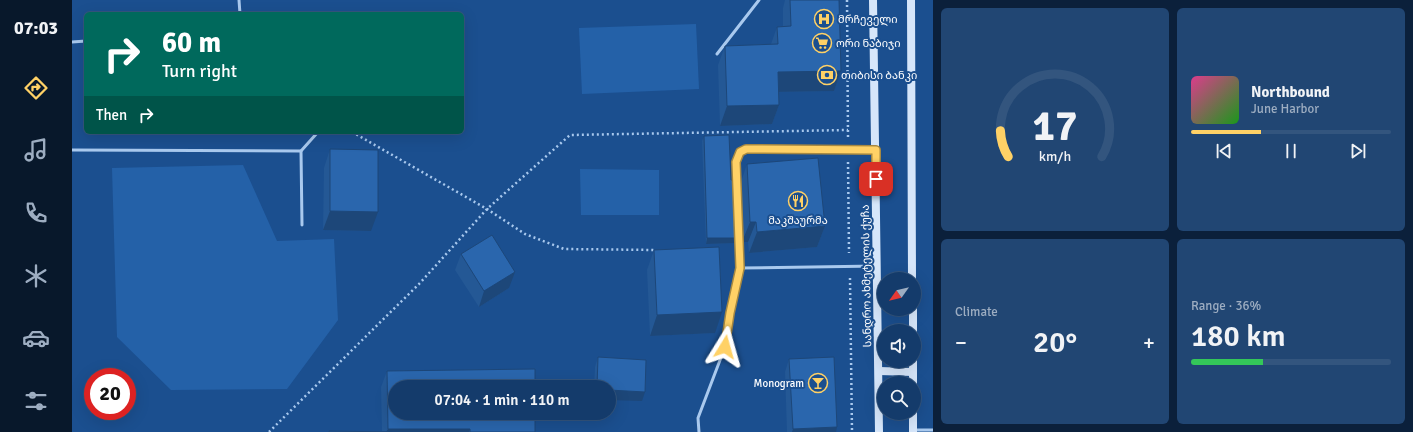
<!DOCTYPE html>
<meta charset="utf-8">
<style>
body{margin:0;font-family:Signika,"Noto Sans Georgian",sans-serif;background:#214673;color:#f1f3f6;height:100vh;display:flex;flex-direction:column;font-size:15px;white-space:nowrap}
*{box-sizing:border-box;margin:0}
p{font-size:13px;color:#9dadc1}
.icon{flex:none;width:22px;height:22px;fill:none;stroke:currentColor;stroke-width:2;stroke-linecap:round;stroke-linejoin:round}
.map{position:relative;flex:1;overflow:hidden}
.details{display:flex;flex-direction:column;gap:8px;padding:8px;background:#0b203b;width:480px}
.details>*{flex:none}
.guide{position:absolute;left:12px;top:12px;width:380px;height:122px;border-radius:6px;box-shadow:0 4px 16px #0002,0 0 0 1px #33557e;background:#00695c;color:#fff;overflow:hidden}
.needle{width:26px;rotate:236deg}
.fabs{position:absolute;left:805px;top:272px;display:grid;gap:8px}
.fabs a{display:grid;place-items:center;width:44px;height:44px;border-radius:50%;background:#143b6b;box-shadow:0 4px 16px #0002,0 0 0 1px #33557e;font-size:20px}
.speed{position:absolute;left:12px;top:368px;display:flex;gap:8px;font-size:20px;font-weight:700;text-align:center}
.speed>*{display:grid;place-content:center;width:52px;height:52px;border-radius:50%;background:#143b6b;box-shadow:0 4px 16px #0002,0 0 0 1px #33557e;line-height:1}
.speed .limit{border:6px solid #d22;background:#fff;color:#111}
.pin{position:absolute;display:grid;place-items:center;width:34px;height:34px;color:#fff;margin:-17px;border-radius:8px;box-shadow:0 2px 6px #0006}
.me{position:absolute;width:44px;margin:-22px;rotate:8deg;stroke-linejoin:round;filter:drop-shadow(0 0 3px #0008)}
.turn{display:flex;align-items:center;gap:14px;height:84px;padding:0 12px;font-size:18px}
.turn .icon{width:52px;height:52px;stroke-width:2.5}
.turn b{display:block;font-size:28px;line-height:34px}
.then{display:flex;align-items:center;height:38px;padding:0 12px;background:#0003;gap:8px;font-size:15px}
.big{font-size:30px;font-weight:600;line-height:1.1}
.details .card{flex:1;display:flex;flex-direction:column;justify-content:center;gap:6px;min-width:0;padding:0 14px;border-radius:6px;background:#214673}
.details .dial{align-items:center;gap:0}
.dial svg{height:104px;overflow:visible;fill:none;stroke:#33557e;stroke-width:7;stroke-linecap:round;text-anchor:middle}
.dial text{fill:#f1f3f6;stroke:none}
.song{display:flex;align-items:center;gap:12px}
.cover{width:48px;height:48px;border-radius:6px;background:linear-gradient(135deg,hsl(330 70% 55%),hsl(120 70% 35%))}
.played{height:4px;border-radius:2px;background:linear-gradient(90deg,#ffd166 35%,#33557e 35%)}
.keys{display:flex;justify-content:space-around;direction:ltr}
.heat{display:flex;justify-content:space-between;align-items:center;font-size:22px;direction:ltr}
.charge{height:6px;border-radius:3px;background:linear-gradient(90deg,#34c759 36%,#33557e 0)}
.details .tiles{flex:1;display:grid;gap:8px;grid-template-columns:repeat(2,1fr)}
.trip{position:absolute;left:316px;top:380px;width:228px;height:40px;border-radius:20px;background:#143b6b;box-shadow:0 4px 16px #0002,0 0 0 1px #33557e;font-weight:600;line-height:40px;text-align:center}
main{display:flex;flex:1;min-height:0}
.tabs{display:flex;flex-direction:column;width:72px;justify-content:space-around;align-items:center;background:#08182b;color:#9dadc1}
.tabs .icon{width:28px;height:28px}
.tabs .current{color:#ffd166}
.tabs b{font-size:18px;color:#f1f3f6}
.map>svg:first-child{display:block}
.green{fill:#2461a8}
.lines{fill:none;stroke-linecap:round;stroke-linejoin:round}
.path{stroke:#a9c9ee;stroke-width:2.5;stroke-dasharray:2 3;stroke-linecap:butt}
.service{stroke:#a9c9ee;stroke-width:3}
.secondary{stroke:#d6e6fa;stroke-width:8}
.wall{fill:#245895}
.shaded-wall{fill:#1d4779}
.building{fill:#2a66ad;stroke:#1d4779}
.route-casing{stroke:#a68842;stroke-width:10}
.route{stroke:#ffd166;stroke-width:7}
.labels{text-anchor:middle;stroke-width:4;stroke-linejoin:round;paint-order:stroke}
.poi-label{font-size:11px;fill:#fff;stroke:#1b4f8f;text-anchor:start}
.street-label{font-size:11px;fill:#fff;stroke:#1b4f8f}
</style>
<main>
<nav class="tabs">
<b>07:03</b>
<svg class="icon current" aria-label="directions" viewBox="0 0 24 24"><path d="M12 3l9 9-9 9-9-9zM9 14v-3h6M13 9l2 2-2 2"/></svg>
<svg class="icon" aria-label="music" viewBox="0 0 24 24"><path d="M9 18V5l10-2v13"/><circle cx="6" cy="18" r="3"/><circle cx="16" cy="16" r="3"/></svg>
<svg class="icon" aria-label="phone" viewBox="0 0 24 24"><path d="M5 4h4l2 5-3 2q2 4 5 5l2-3 5 2v4C11 20 4 13 5 4z"/></svg>
<svg class="icon" aria-label="climate" viewBox="0 0 24 24"><path d="M12 3v18M4 7l16 10M4 17L20 7"/></svg>
<svg class="icon" aria-label="car" viewBox="0 0 24 24"><path d="M5 17H2v-5l4-1 3-4h7l3 4 3 1v5h-3M9 17h6M6 11h13"/><circle cx="7" cy="17" r="2"/><circle cx="17" cy="17" r="2"/></svg>
<svg class="icon" aria-label="filters" viewBox="0 0 24 24"><path d="M4 7h16M4 17h16"/><circle cx="9" cy="7" r="2"/><circle cx="15" cy="17" r="2"/></svg>
</nav>
<div class="map">
<svg width="861" height="432" viewBox="0 0 861 432">
<rect width="100%" height="100%" fill="#1b4f8f"/>
<g class="green">
<polygon points="624,24 627,89 510,94 507,28"/>
<polygon points="171,165 205,241 262,239 266,320 215,389 99,390 45,337 40,168"/>
<polygon points="508,169 587,170 587,215 509,215"/>
</g>
<g class="lines">
<g class="path">
<polyline points="775,0 776,137"/>
<polyline points="280,132 415,209 453,234 492,249 584,250"/>
<polyline points="776,162 777,253"/>
<polyline points="778,278 780,432"/>
<polyline points="197,432 348,283 415,209 498,135 776,130"/>
</g>
<g class="service">
<polyline points="167,0 168,14"/>
<polyline points="0,42 14,41"/>
<polyline points="645,54 687,0"/>
<polyline points="0,150 229,151 230,225"/>
<polyline points="229,151 246,132"/>
<polyline points="668,268 805,266"/>
<polyline points="843,430 861,430"/>
<polyline points="627,432 626,418 653,347 658,313 668,268 664,162 668,153 674,149 683,149 803,150"/>
</g>
<g class="secondary">
<polyline points="801,0 807,432"/>
<polyline points="839,0 840,279"/>
<polyline points="841,309 841,331"/>
<polyline points="841,361 841,383"/>
<polyline points="807,371 841,372"/>
<polyline points="841,432 841,413"/>
</g>
</g>
<g class="wall">
<polygon points="713,0 767,0 769,71 762,91 707,92 707,105 700,124 648,126 646,65 653,46 699,44 705,27 711,27 711,8"/>
<polygon points="632,136 659,180 666,238 664,243 634,244 630,141"/>
<polygon points="258,149 299,231 251,230 252,168"/>
<polygon points="675,164 753,226 745,247 677,253 676,242 670,242 668,185"/>
<polygon points="582,250 643,333 578,336 575,270"/>
<polygon points="389,254 437,288 407,307 383,270"/>
<polygon points="526,357 570,401 537,387 522,387 523,367"/>
<polygon points="717,359 764,432 715,432 713,372"/>
<polygon points="315,371 463,432 256,432 257,431 310,431 309,387"/>
</g>
<g class="shaded-wall">
<polygon points="769,71 762,91 699,92 706,72"/>
<polygon points="707,105 700,124 648,126 655,106"/>
<polygon points="323,132 370,132 369,134 323,134"/>
<polygon points="258,211 306,212 299,231 251,230"/>
<polygon points="678,222 684,222 676,242 670,242"/>
<polygon points="753,226 745,247 677,253 685,232"/>
<polygon points="635,238 666,238 664,243 634,244"/>
<polygon points="443,272 437,288 407,307 412,291"/>
<polygon points="650,312 643,333 578,336 585,315"/>
<polygon points="537,390 573,392 570,401 537,400"/>
<polygon points="765,427 764,432 720,432 721,429"/>
<polygon points="316,429 398,429 397,432 314,432"/>
</g>
<g class="building">
<polygon points="718,0 767,0 769,71 706,72 707,105 655,106 653,46 706,44 705,27 719,26"/>
<polygon points="657,135 659,180 664,180 666,238 635,238 632,136"/>
<polygon points="258,149 306,150 306,212 258,211"/>
<polygon points="746,158 753,226 685,232 684,222 678,222 675,164"/>
<polygon points="420,235 443,272 412,291 389,254"/>
<polygon points="647,247 650,312 585,315 582,250"/>
<polygon points="526,357 574,360 573,392 537,390 537,387 525,387"/>
<polygon points="762,357 765,427 721,429 717,359"/>
<polygon points="463,369 463,387 323,387 323,413 463,413 463,432 398,432 398,429 316,429 315,371"/>
<polygon points="257,431 320,432 257,432"/>
</g>
<g class="lines">
<g class="route-casing">
<polyline id="route" points="653,347 658,313 668,268 664,162 668,152 674,149 683,149 804,150 804,179"/>
</g>
<use href="#route" class="route"/>
</g>
<defs>
<g id="hospital-ring" transform="scale(1)"><circle r="9.5" fill="#1b4f8f" stroke="#ffd166" stroke-width="1.5"/><path d="M-5-5h3v3.5h4V-5h3V5h-3V1.5h-4V5h-3Z" fill="#ffd166"/></g>
<g id="supermarket-ring" transform="scale(1)"><circle r="9.5" fill="#1b4f8f" stroke="#ffd166" stroke-width="1.5"/><path d="M-6-5.5h2.5l.6 2H6L4.5 2H-2.5L-4.4-4H-6ZM-1.5 3.2a1.3 1.3 0 1 0 .1 0ZM3 3.2a1.3 1.3 0 1 0 .1 0Z" fill="#ffd166"/></g>
<g id="bank-ring" transform="scale(1)"><circle r="9.5" fill="#1b4f8f" stroke="#ffd166" stroke-width="1.5"/><path d="M-6-4H6V4H-6ZM0-2.3a2.3 2.3 0 1 0 0 4.6a2.3 2.3 0 1 0 0-4.6Z" fill="#ffd166"/></g>
<g id="restaurant-ring" transform="scale(1)"><circle r="9.5" fill="#1b4f8f" stroke="#ffd166" stroke-width="1.5"/><path d="M-5-6h1v4h1v-4h1v4h1v-4h1v5L-1.5 .5V6h-2V.5L-5-1ZM5-6V6H3V1.5H1.5Q1.5-4 5-6Z" fill="#ffd166"/></g>
<g id="bar-ring" transform="scale(1)"><circle r="9.5" fill="#1b4f8f" stroke="#ffd166" stroke-width="1.5"/><path d="M-6-5H6L.8 .8V4.5H3.5V6h-7V4.5H-.8V.8Z" fill="#ffd166"/></g>
</defs>
<g fill-rule="evenodd">
<use href="#hospital-ring" x="752" y="19"/>
<use href="#supermarket-ring" x="750" y="43"/>
<use href="#bank-ring" x="755" y="75"/>
<use href="#restaurant-ring" x="726" y="201"/>
<use href="#bar-ring" x="746" y="383"/>
</g>
<g class="labels">
<g class="poi-label">
<text x="766" y="23">მრჩეველი</text>
<text x="764" y="47">ორი ნაბიჯი</text>
<text x="769" y="79">თიბისი ბანკი</text>
<text x="726" y="224" text-anchor="middle">მაკშაურმა</text>
<text x="732" y="387" text-anchor="end">Monogram</text>
</g>
<g class="street-label">
<text transform="translate(794 276) rotate(-91)" y="4">სანდრო ახმეტელის ქუჩა</text>
</g>
</g>
</svg>
<div class="fabs">
<a><svg class="needle" viewBox="-14 -14 28 28"><path d="M0-13l5 13h-10z" fill="#e53935"/><path d="M0 13l5-13h-10z" fill="#9dadc1"/></svg></a>
<a><svg class="icon" aria-label="sound" viewBox="0 0 24 24"><path d="M4 9h4l5-4v14l-5-4H4zM17 9q2 3 0 6"/></svg></a>
<a><svg class="icon" aria-label="search" viewBox="0 0 24 24"><circle cx="10" cy="10" r="6"/><path d="M15 15l6 6"/></svg></a>
</div>
<div class="speed"><div class="limit">20</div></div>
<div class="pin" style="left:804px;top:179px;background:#d93025"><svg class="icon" aria-label="arrive" viewBox="0 0 24 24"><path d="M6 21V4h12l-3 4 3 4H6"/></svg></div>
<svg class="me" style="left:653px;top:347px" viewBox="-20 -20 40 40"><path d="M0-17L14 15 0 8-14 15z" fill="#ffd166" stroke="#fff" stroke-width="4"/></svg>
<div class="trip">07:04 · 1 min · 110 m</div>
<div class="guide">
<div class="turn"><svg class="icon" aria-label="right" viewBox="0 0 24 24"><path d="M7 20v-9h11M14 6l5 5-5 5"/></svg><div><b>60 m</b>Turn right</div></div>
<div class="then">Then<svg class="icon" aria-label="right" viewBox="0 0 24 24"><path d="M7 20v-9h11M14 6l5 5-5 5"/></svg></div>
</div>
</div>
<section class="details">
<div class="tiles">
<div class="card dial"><svg viewBox="0 0 100 80">
<path d="M14 69A42 42 0 1 1 86 69"/>
<path d="M14 69A42 42 0 0 1 8 49" stroke="#ffd166"/>
<text x="50" y="56" font-size="32" font-weight="700">17</text>
<text x="50" y="72" font-size="11">km/h</text>
</svg></div>
<div class="card">
<div class="song"><i class="cover"></i><div><b>Northbound</b><p>June Harbor</p></div></div>
<div class="played"></div>
<div class="keys"><svg class="icon" aria-label="previous" viewBox="0 0 24 24"><path d="M18 5L8 12l10 7zM5 5v14"/></svg><svg class="icon" aria-label="pause" viewBox="0 0 24 24"><path d="M8 5v14M16 5v14"/></svg><svg class="icon" aria-label="next" viewBox="0 0 24 24"><path d="M6 5l10 7-10 7zM19 5v14"/></svg></div>
</div>
<div class="card"><p>Climate</p>
<div class="heat"><a>−</a><b class="big">20°</b><a>+</a></div>
</div>
<div class="card"><p>Range · 36%</p><b class="big">180 km</b><div class="charge"></div></div>
</div>
</section>
</main>
